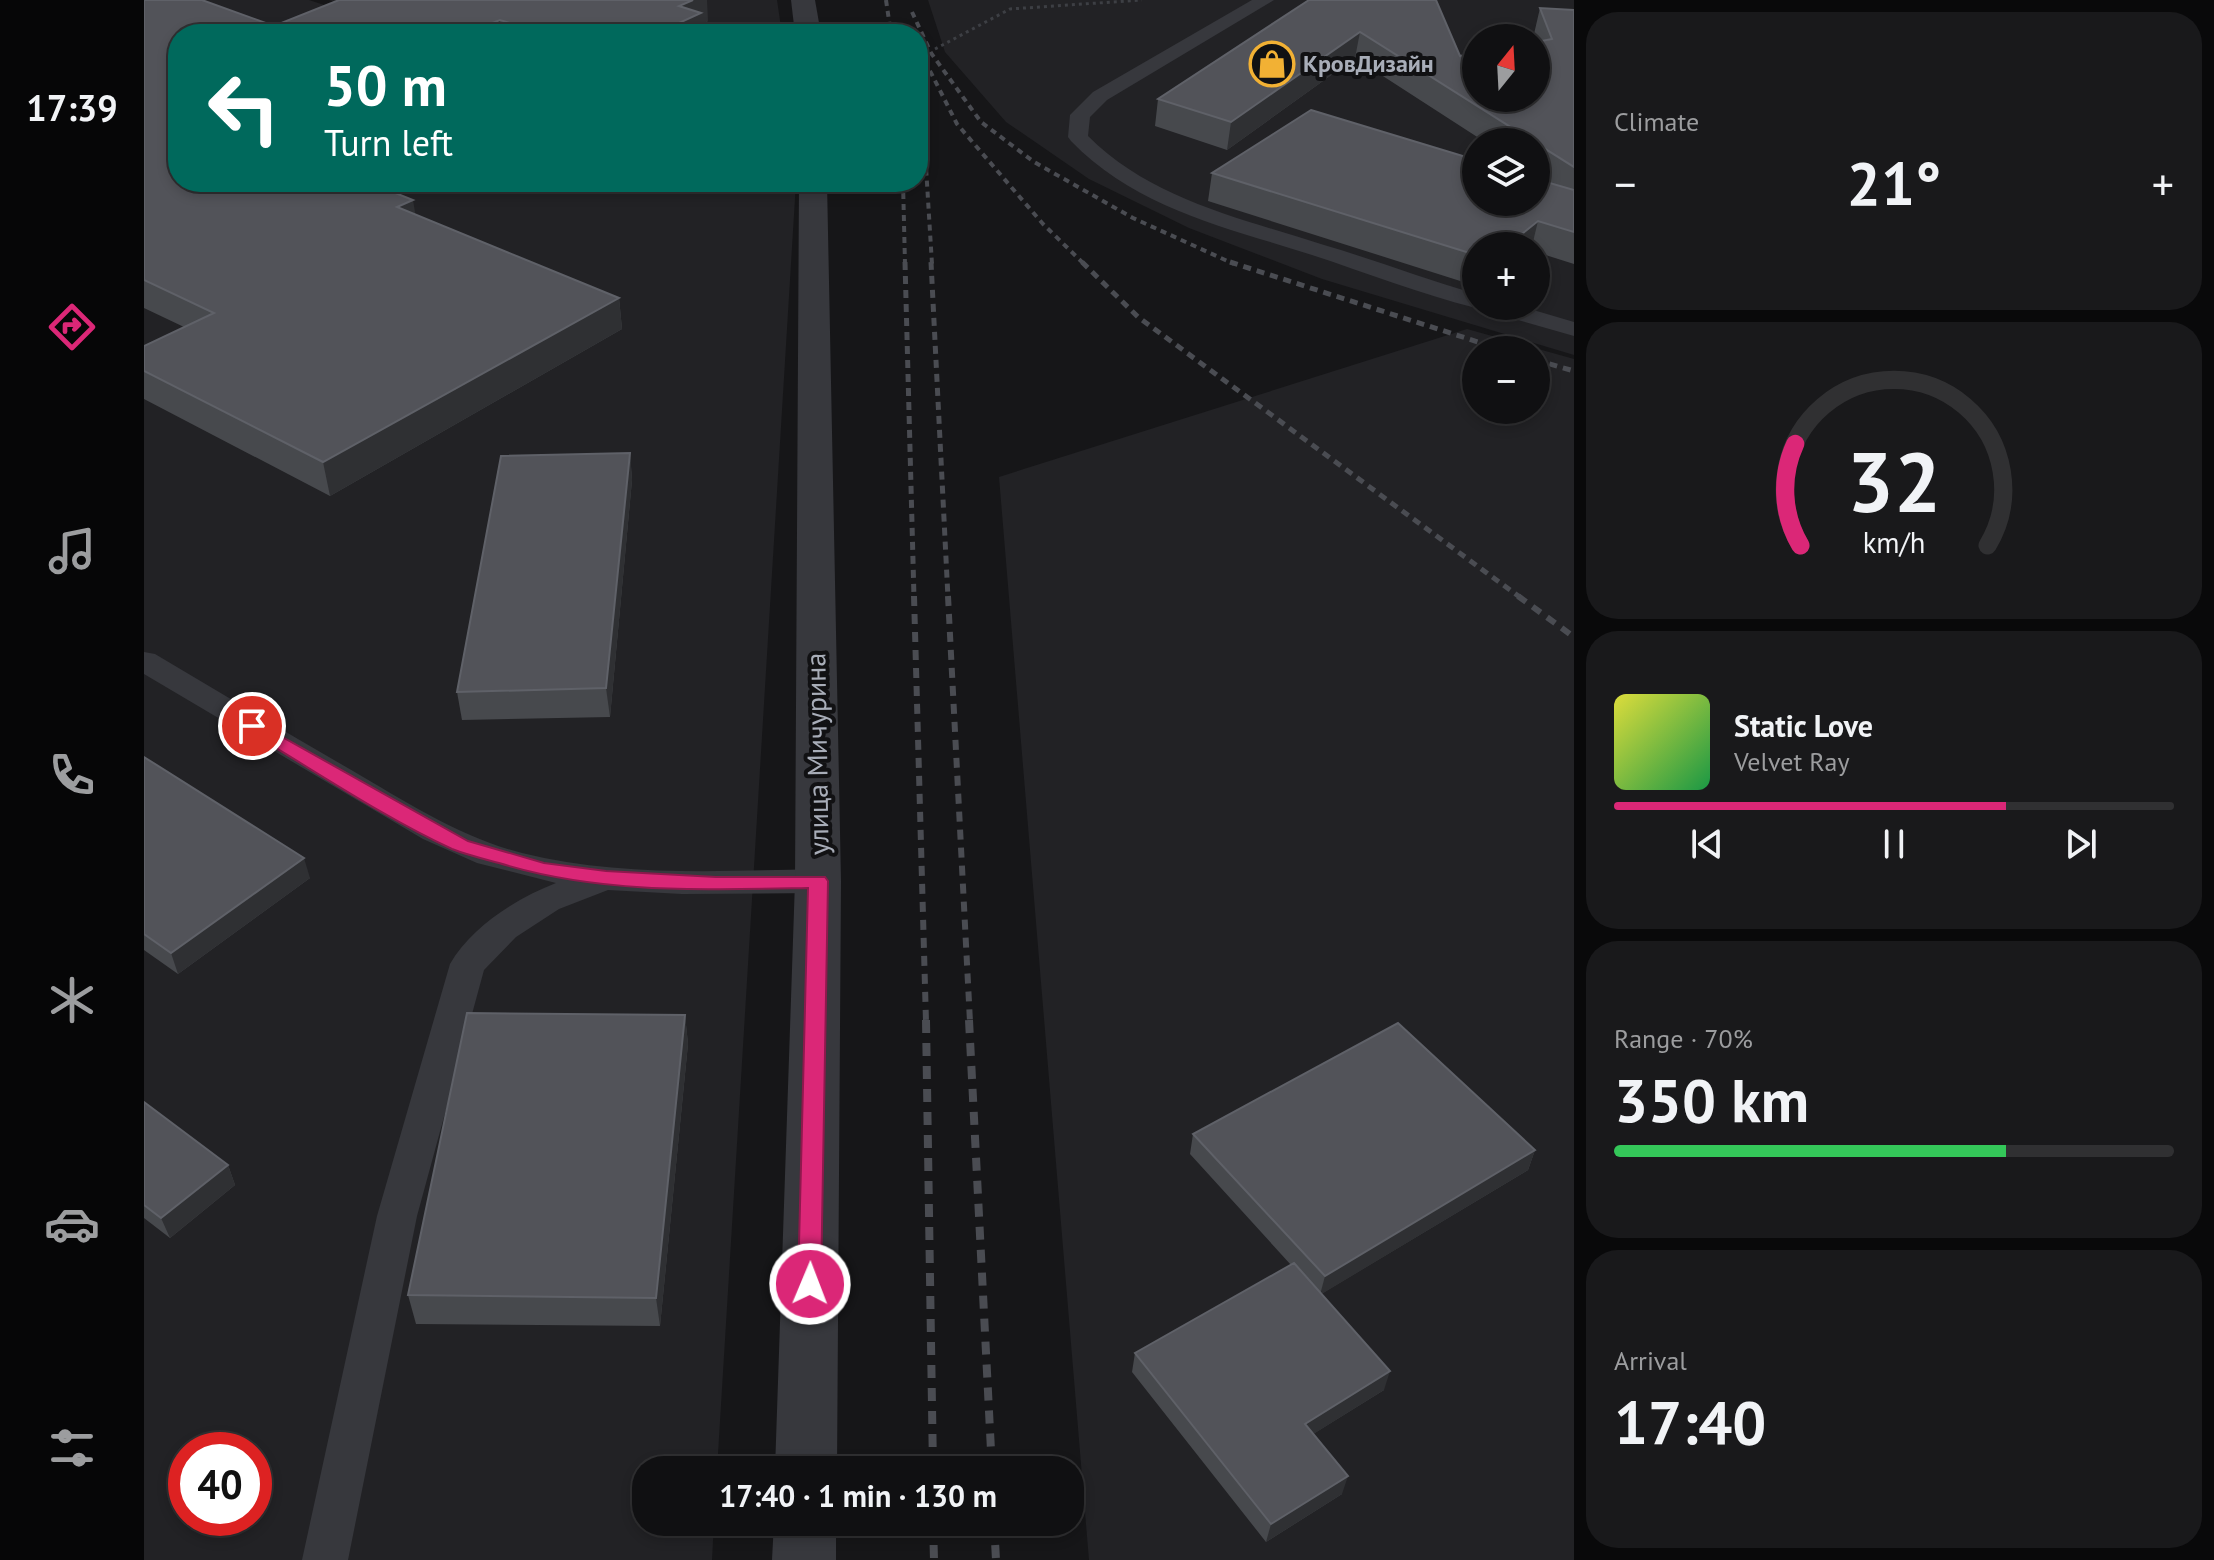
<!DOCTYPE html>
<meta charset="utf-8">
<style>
body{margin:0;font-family:"PT Sans",sans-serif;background:#19191b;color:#f1f3f6;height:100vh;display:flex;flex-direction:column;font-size:30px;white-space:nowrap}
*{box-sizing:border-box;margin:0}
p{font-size:26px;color:#9c9d9f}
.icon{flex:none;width:44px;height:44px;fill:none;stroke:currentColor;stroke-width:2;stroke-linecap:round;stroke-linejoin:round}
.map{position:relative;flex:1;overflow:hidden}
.sheet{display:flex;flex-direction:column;gap:12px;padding:12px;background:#09090a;width:640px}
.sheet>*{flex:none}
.top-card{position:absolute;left:24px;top:24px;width:760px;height:168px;border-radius:32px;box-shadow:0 4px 12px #0003,0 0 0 2px #303032;background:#00695c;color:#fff;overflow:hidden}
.needle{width:52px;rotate:18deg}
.fabs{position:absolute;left:1318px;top:24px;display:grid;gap:16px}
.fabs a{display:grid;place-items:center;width:88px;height:88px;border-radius:50%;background:#101012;box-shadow:0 4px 12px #0003,0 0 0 2px #303032;font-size:40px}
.speed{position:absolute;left:24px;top:1432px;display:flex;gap:16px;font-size:40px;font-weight:700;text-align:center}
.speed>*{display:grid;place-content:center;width:104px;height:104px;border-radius:50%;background:#101012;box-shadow:0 4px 12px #0003,0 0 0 2px #303032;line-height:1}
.speed .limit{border:12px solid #d22;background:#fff;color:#111}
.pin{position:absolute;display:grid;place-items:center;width:68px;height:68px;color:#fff;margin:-34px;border:4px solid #fff;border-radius:50%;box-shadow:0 2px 8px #0007}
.me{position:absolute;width:88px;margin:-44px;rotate:1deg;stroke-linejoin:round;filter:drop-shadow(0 0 6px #0008)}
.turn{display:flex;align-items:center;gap:28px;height:168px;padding:0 24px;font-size:36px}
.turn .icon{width:104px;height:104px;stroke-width:2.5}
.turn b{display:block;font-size:56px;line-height:68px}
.big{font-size:60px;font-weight:800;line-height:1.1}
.sheet .card{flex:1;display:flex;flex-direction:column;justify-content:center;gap:12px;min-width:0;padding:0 28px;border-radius:32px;background:#19191b}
.sheet .dial{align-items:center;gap:0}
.dial svg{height:208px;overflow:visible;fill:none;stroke:#303032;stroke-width:7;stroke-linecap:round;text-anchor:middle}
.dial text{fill:#f1f3f6;stroke:none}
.song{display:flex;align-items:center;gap:24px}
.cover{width:96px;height:96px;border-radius:12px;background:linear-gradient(135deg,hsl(60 70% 55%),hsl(140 70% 35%))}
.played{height:8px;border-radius:4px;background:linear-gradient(90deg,#db2777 70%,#303032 70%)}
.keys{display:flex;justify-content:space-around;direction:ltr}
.heat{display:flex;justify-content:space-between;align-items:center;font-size:44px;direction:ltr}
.charge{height:12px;border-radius:6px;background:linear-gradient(90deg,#34c759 70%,#303032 0)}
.trip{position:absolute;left:488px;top:1456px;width:452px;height:80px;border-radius:32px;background:#101012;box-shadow:0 4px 12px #0003,0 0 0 2px #303032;font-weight:800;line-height:80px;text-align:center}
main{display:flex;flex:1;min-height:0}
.tabs{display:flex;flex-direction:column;width:144px;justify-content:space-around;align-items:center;background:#060607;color:#9c9d9f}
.tabs .icon{width:56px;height:56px}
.tabs .selected{color:#db2777}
.tabs b{font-size:36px;color:#f1f3f6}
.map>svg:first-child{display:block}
.built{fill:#222225;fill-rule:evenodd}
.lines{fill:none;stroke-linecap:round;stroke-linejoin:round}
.path{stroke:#3d3f44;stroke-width:3;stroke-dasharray:3 4;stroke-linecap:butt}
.service{fill:#37383d;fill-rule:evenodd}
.tertiary{fill:#37383d;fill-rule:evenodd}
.rail-far3{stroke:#4a4c52;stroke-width:4;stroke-dasharray:6 5;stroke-linecap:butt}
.rail-far2{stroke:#4a4c52;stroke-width:5;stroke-dasharray:8 6;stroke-linecap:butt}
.rail-far1{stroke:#4a4c52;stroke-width:6;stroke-dasharray:10 8;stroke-linecap:butt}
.rail{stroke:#4a4c52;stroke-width:8;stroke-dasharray:13 10;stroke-linecap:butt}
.wall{fill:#47494d}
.shaded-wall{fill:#2f3033}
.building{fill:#525359;stroke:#5f6168;stroke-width:2}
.route{fill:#db2777;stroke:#8e194d;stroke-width:2}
.labels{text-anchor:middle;stroke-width:8;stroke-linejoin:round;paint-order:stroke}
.far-poi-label{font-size:24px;font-weight:bold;fill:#a8adb8;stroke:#111113;text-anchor:start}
.street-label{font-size:28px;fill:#a8adb8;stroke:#111113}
</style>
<main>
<nav class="tabs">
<b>17:39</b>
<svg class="icon selected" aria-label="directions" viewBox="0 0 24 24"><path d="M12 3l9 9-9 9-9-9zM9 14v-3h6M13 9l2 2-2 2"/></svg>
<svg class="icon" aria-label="music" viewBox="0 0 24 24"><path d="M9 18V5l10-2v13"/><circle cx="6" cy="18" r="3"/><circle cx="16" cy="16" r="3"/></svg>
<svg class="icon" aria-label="phone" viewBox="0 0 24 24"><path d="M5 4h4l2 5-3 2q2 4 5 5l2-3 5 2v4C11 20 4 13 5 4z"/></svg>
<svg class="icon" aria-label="climate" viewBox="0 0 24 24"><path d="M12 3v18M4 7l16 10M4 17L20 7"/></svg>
<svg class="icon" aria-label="car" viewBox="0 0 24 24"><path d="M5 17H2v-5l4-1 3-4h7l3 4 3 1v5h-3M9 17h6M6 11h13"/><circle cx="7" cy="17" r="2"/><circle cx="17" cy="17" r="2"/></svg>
<svg class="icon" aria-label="filters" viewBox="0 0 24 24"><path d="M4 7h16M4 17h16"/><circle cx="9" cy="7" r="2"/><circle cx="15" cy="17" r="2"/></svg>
</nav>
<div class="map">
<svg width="1430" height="1560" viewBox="0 0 1430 1560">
<rect width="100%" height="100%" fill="#161618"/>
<g class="built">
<path d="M 0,0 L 165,0 L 267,34 L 34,34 L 34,182 L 652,182 L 573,1470 L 502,1470 L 502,1522 L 570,1522 L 568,1560 L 0,1560 ZM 42,1450 L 110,1450 L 110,1518 L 42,1518 Z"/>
<polygon points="185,0 633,0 638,34 287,34"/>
<path d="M 784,0 L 1430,0 L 1430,355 L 1178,279 L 1045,228 L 945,179 L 862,122 L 801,52 ZM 1332,38 L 1392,38 L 1392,98 L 1332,98 ZM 1332,142 L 1392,142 L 1392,202 L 1332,202 ZM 1332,246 L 1392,246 L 1392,306 L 1332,306 Z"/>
<path d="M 1323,329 L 1430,359 L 1430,1560 L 945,1560 L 855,477 ZM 1332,350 L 1392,350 L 1392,410 L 1332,410 Z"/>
</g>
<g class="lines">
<polyline class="path" points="791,49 866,9 998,0"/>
<g class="service">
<path d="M 1108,0 L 1130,0 L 963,100 L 946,117 L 944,136 C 1008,200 1097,218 1180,245 C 1231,260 1281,279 1332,294 L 1332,306 L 1376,306 L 1430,322 L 1430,336 L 1342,311 L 1339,306 L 1332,308 C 1276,294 1223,273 1168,255 C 1081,227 993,209 927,141 L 924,137 L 926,115 L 949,92 Z"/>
<path d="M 0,652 L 11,654 C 77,693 143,733 209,771 C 262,802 318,838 378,853 C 474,877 576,871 674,869 L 686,873 L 691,881 L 686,889 L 674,893 L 538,894 L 464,890 L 415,909 L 372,937 L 340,970 L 273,1216 L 204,1560 L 158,1560 L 233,1216 L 306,964 C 327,927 373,898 412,883 L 333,863 L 279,839 L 0,674 Z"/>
</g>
<g class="tertiary">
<polygon points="647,0 671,0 677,34 651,34"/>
<polygon points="655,182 683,182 697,881 693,1470 631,1470 651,881"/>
<polygon points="630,1522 692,1522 692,1560 628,1560"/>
</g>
<g class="rail-far3">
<polyline points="742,0 747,34"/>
<polyline points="768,12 787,53 837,122 890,162 989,218 1090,264"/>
<polyline points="774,38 788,264"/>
<polyline points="781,61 813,124 899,224 940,264"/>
<polyline points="759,182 761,264"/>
</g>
<g class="rail-far2">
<polyline points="761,262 770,598"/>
<polyline points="787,262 804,598"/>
<polyline points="938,262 994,317 1377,598"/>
<polyline points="1086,262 1359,350"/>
<polyline points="1392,360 1430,371"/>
</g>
<g class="rail-far1">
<polyline points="770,596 782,1022"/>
<polyline points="804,596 826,1022"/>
<polyline points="1374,596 1430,637"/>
</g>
<g class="rail">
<polyline points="782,1020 789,1470"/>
<polyline points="825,1020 848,1470"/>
<polyline points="789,1522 790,1560"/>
<polyline points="850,1522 852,1560"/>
</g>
</g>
<g class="wall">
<polygon points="0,0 130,26 195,0 564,21 557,24 558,34 34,34 34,182 271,214 475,298 478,329 186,496 0,399 0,346 40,327 0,308"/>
<polygon points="1165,0 1316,56 1393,42 1390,34 1396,8 1430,10 1430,264 1392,252 1392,246 1332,246 1332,286 1064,201 1068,173 1402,182 1392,175 1392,142 1341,142 1211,58 1083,150 1011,126 1014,99"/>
<polygon points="486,453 488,480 466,717 318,720 313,692"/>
<polygon points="0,757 166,878 34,974 0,950"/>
<polygon points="541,1015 544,1044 516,1326 272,1324 264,1295"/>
<polygon points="0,1102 84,1165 91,1185 26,1238 0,1218"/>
<polygon points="1049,1134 1391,1150 1384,1170 1177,1294 1240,1390 1169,1434 1198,1494 1122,1542 988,1372 991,1353 1147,1265 1046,1154"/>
</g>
<g class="shaded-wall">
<polygon points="549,0 563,0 564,21 557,24 558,34 511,34 535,6"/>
<polygon points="356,20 357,34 319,34"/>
<polygon points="1216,32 1211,58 1083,150 1087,122"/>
<polygon points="269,200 274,230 253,207"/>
<polygon points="1394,221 1388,246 1363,246"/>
<polygon points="475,298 478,329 186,496 179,462"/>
<polygon points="486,453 488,480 466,717 462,688"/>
<polygon points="160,858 166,878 34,974 27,953"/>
<polygon points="541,1015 544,1044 516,1326 512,1298"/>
<polygon points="1391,1150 1384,1170 1176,1295 1181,1276"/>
<polygon points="84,1165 91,1185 26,1238 17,1218"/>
<polygon points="1246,1371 1240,1390 1155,1443 1161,1424"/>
<polygon points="1204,1476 1198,1494 1122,1542 1127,1524"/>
</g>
<g class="building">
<polygon points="0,0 58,0 130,26 195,0 549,0 535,6 557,13 511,34 402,34 356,20 319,34 34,34 34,182 224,182 269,200 253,207 475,298 179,462 0,371 0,346 70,313 0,280"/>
<polygon points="1165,0 1292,0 1316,56 1332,53 1332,98 1392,98 1392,42 1408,39 1396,8 1430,10 1430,167 1216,32 1087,122 1014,99"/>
<polygon points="1167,110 1332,160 1332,202 1392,202 1392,179 1430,190 1430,232 1394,221 1363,246 1332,246 1332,255 1068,173"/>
<polygon points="486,453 462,688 313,692 357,456"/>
<polygon points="0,757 160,858 27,953 0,934"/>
<polygon points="323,1013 541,1015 512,1298 264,1295"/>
<polygon points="1254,1023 1391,1150 1181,1276 1049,1134"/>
<polygon points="0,1102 84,1165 17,1218 0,1205"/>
<polygon points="1150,1263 1246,1371 1161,1424 1204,1476 1127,1524 991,1353"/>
</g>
<path class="route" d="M 108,720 L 324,841 L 400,863 L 462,871 L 572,877 L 681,877 L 684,881 L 677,1284 L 674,1291 L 666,1294 L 657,1291 L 654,1284 L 664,888 C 561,890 455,894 355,863 C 340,859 323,855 308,849 C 237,816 170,770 102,730 L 100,726 L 102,722 Z"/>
<defs>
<g id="shop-ring" transform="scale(2.3)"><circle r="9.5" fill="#111113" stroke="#f2b134" stroke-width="1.5"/><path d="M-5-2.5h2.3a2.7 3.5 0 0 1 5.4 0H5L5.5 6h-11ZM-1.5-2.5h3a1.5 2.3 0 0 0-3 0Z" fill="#f2b134"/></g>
</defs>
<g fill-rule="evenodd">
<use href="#shop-ring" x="1128" y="64"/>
</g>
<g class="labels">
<g class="far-poi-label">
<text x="1159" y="72">КровДизайн</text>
</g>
<g class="street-label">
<text transform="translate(673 754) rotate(-91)" y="10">улица Мичурина</text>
</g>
</g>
</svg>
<div class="fabs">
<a><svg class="needle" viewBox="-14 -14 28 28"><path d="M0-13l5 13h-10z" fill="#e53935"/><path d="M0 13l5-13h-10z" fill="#9c9d9f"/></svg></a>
<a><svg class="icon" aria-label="layers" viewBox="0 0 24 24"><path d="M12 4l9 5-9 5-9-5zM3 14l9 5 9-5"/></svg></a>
<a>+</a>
<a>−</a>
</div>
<div class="speed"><div class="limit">40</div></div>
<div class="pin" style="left:108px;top:726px;background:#d93025"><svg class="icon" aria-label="arrive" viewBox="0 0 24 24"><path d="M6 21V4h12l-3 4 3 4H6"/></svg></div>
<svg class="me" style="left:666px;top:1284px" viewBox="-20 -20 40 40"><circle r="17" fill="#db2777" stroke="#fff" stroke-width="3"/><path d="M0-11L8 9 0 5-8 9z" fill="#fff"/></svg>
<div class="trip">17:40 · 1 min · 130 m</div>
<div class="top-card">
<div class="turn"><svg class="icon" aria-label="left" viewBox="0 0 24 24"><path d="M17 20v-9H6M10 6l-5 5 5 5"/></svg><div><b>50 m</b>Turn left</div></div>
</div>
</div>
<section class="sheet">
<div class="card"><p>Climate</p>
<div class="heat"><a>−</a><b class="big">21°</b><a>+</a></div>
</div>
<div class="card dial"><svg viewBox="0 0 100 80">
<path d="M14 69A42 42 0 1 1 86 69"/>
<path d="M14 69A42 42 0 0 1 12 30" stroke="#db2777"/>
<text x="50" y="56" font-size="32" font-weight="700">32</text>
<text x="50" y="72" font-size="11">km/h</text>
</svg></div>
<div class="card">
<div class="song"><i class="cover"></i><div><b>Static Love</b><p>Velvet Ray</p></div></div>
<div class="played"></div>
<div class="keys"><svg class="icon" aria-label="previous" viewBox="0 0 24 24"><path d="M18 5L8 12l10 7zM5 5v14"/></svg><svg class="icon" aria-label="pause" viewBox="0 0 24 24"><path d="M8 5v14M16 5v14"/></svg><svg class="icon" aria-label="next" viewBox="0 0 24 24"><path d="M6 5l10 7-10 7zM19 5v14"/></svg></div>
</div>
<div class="card"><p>Range · 70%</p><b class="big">350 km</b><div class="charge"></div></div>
<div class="card"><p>Arrival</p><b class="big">17:40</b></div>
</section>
</main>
